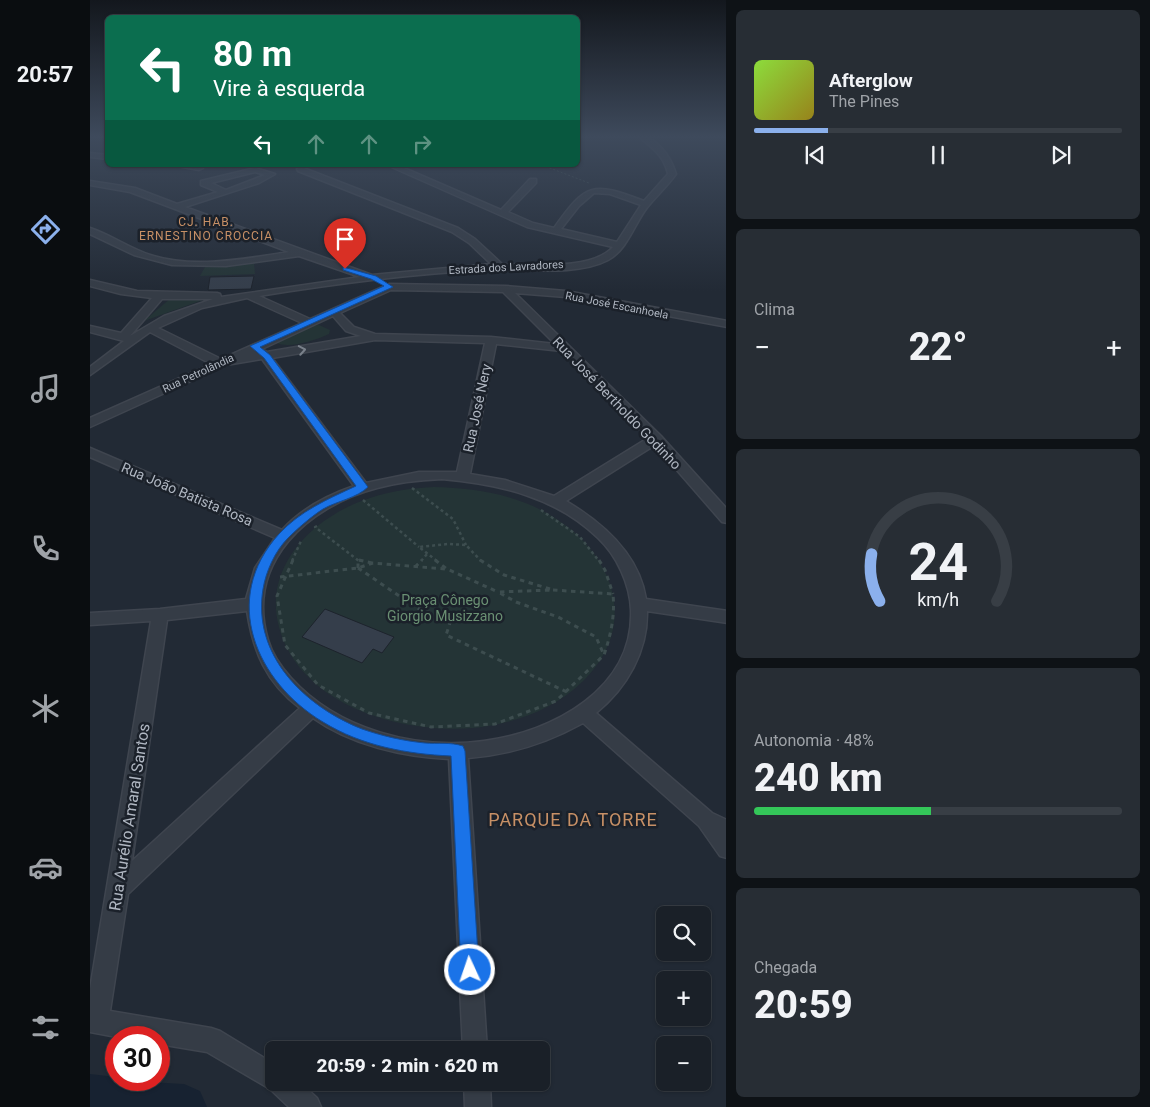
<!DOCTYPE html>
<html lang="pt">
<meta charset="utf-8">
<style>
body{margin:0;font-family:Roboto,sans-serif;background:#272d34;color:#f1f3f6;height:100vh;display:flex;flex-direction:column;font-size:19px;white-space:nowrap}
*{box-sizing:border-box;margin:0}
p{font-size:16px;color:#9fa3a8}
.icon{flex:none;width:28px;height:28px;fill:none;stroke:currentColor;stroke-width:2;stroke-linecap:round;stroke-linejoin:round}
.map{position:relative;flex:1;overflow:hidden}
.side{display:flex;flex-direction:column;gap:10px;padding:10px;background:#0e1216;width:424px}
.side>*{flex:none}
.guide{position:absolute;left:15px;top:15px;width:475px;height:152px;border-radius:8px;box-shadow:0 1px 4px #0004,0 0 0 1px #383e45;background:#0b6e4f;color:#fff;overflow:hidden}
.tools{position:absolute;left:566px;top:906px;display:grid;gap:10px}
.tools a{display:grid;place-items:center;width:55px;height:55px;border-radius:8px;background:#1a2028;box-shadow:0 1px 4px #0004,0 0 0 1px #383e45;font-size:25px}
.speed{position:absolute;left:15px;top:1026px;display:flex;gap:10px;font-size:25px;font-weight:700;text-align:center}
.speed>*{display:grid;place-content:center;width:65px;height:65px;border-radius:50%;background:#1a2028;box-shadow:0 1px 4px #0004,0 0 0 1px #383e45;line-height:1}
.speed .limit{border:8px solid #d22;background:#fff;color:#111}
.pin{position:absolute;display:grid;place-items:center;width:42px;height:42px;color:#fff;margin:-51px -21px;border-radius:50% 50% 50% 0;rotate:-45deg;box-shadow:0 0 5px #0007}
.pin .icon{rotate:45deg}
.me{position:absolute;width:55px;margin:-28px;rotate:357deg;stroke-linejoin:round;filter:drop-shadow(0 0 4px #0008)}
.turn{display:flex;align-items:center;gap:18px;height:105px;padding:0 25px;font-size:22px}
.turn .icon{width:65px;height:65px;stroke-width:2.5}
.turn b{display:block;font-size:35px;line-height:42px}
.lanes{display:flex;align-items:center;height:48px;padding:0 25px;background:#0003;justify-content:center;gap:25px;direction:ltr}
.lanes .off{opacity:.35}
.big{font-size:38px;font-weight:800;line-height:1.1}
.side .widget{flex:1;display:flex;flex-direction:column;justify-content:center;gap:8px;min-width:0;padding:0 18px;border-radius:8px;background:#272d34}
.side .dial{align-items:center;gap:0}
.dial svg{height:130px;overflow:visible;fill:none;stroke:#383e45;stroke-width:7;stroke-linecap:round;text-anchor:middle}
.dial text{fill:#f1f3f6;stroke:none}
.song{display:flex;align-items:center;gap:15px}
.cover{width:60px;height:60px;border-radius:8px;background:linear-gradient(135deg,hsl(90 70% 55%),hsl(50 70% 35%))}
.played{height:5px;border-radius:2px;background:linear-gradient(90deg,#8bb0ec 20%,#383e45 20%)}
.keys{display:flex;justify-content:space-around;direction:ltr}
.heat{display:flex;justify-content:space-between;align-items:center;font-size:28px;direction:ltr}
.charge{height:8px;border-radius:4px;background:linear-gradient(90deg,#34c759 48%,#383e45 0)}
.trip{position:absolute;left:175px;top:1041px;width:285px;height:50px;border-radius:8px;background:#1a2028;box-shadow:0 1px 4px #0004,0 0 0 1px #383e45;font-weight:800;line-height:50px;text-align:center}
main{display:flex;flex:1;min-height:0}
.menu{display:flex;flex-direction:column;width:90px;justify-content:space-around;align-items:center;background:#0a0d10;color:#9fa3a8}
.menu .icon{width:35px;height:35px}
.menu .on{color:#8bb0ec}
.menu b{font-size:22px;color:#f1f3f6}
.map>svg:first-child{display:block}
.green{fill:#243436}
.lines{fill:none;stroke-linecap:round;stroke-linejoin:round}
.river{fill:#172231;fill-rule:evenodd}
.building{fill:#353e4b;stroke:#1d232c}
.minor-casing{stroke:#3f454f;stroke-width:3}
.path-far2{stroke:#3d4d4f;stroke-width:1;stroke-dasharray:2 2;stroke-linecap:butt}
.path-far1{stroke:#3d4d4f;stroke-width:2.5;stroke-dasharray:3 3;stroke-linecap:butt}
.path{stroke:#3d4d4f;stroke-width:3;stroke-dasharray:4.5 4.5;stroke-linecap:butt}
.minor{fill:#353c46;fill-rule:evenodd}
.oneway{stroke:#79808a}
.route{fill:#1a73e8;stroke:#114b97}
.labels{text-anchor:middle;stroke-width:5;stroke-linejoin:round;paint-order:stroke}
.far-street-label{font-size:11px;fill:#b0b7c2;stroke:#1b212a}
.far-neighbourhood-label{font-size:12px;letter-spacing:1px;fill:#c79066;stroke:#1b212a}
.street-label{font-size:14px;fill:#b0b7c2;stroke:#1b212a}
.park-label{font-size:14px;fill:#6a9073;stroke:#1b212a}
.near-street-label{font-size:16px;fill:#b0b7c2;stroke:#1b212a}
.near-neighbourhood-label{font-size:18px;letter-spacing:1px;fill:#c79066;stroke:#1b212a}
</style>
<main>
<nav class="menu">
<b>20:57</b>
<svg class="icon on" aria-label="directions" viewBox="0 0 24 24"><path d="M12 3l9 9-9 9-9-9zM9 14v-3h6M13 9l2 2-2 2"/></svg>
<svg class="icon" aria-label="music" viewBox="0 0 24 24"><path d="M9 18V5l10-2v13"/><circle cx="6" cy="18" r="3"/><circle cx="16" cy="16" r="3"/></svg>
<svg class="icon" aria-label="phone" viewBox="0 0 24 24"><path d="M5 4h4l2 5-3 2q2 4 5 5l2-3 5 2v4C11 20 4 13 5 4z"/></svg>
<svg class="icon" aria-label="climate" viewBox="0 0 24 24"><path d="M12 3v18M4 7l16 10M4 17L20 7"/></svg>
<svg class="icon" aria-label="car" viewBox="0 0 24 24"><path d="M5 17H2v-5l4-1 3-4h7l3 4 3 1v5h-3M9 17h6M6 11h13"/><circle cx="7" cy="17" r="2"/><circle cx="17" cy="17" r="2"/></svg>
<svg class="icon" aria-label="filters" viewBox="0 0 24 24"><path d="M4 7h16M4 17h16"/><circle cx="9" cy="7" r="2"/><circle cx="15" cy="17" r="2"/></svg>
</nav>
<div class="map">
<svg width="637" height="1107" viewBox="0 0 637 1107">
<rect width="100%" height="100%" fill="#222a35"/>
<g class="green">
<polygon points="164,263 165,274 110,276 115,267"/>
<polygon points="121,297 54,321 81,298"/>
<path d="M 229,325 L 240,330 L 239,334 C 226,340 199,349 187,343 L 189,338 L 219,326 Z"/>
<path d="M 344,487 C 381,488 418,493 451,510 C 521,546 554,622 492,682 C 464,710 422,724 383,728 C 312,734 210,706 189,627 C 172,565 226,515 280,498 C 301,491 322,488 344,487 Z"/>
</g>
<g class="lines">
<polygon class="river" points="0,1074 26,1077 26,1080 94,1084 110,1091 117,1107 0,1107"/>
</g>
<g class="building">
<polygon points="164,276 161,289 118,290 120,277"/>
<polygon points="235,609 304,637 292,653 283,649 272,663 212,637"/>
</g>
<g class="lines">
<g class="minor-casing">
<g id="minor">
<path d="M 548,136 C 567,136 581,157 586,174 C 577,187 566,196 556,209 C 544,225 537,250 518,260 C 486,277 431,268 395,270 C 319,274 243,284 169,296 L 220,319 L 299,284 L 416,286 L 476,291 L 637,321 L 637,327 L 476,297 L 425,293 L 571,436 L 637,509 L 637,523 L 632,522 L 565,445 L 476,501 C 513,523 549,554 556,599 L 637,611 L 637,623 L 557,611 C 558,651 537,688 506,713 L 622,813 L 637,820 L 637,858 L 630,856 L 609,826 L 493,723 C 457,743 419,755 378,758 L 397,1050 L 373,1050 L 359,759 C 313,757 261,745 223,718 L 38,894 L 20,1011 L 121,1028 L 130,1031 L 184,1064 L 184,1082 L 210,1082 L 227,1098 L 231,1107 L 199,1107 L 180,1089 L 117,1052 L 69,1044 L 69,1038 L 32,1038 L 0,1032 L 0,989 L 61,621 L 0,625 L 0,613 L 70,609 L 156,599 L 165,568 L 185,538 L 0,457 L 0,448 L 192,530 C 211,509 238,495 264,486 L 172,359 L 136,365 L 0,427 L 0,418 L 121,364 L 60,332 L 0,375 L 0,367 L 34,341 L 0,332 L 0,326 L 31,333 L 62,298 L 31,294 L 0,286 L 0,280 L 47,291 L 127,293 L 130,294 L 131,297 L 270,277 L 209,256 L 136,266 L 82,265 L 44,255 L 0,234 L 0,228 C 21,235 39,248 60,255 C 104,269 154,259 199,252 L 40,192 L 0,185 L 0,181 L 45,188 L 87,204 L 128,192 L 111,185 L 111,181 L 165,168 L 185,174 L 169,183 L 95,207 L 282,275 L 401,264 L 379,243 L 362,232 L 208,171 L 207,169 L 211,167 L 368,228 L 385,239 L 412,264 C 443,264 501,271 523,247 L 437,227 L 297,165 L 307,165 L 411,210 L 440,179 L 446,179 L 446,183 L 418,212 L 443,223 L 464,228 C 496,183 502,181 554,201 L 578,174 C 574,155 561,147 548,136 ZM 165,172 L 175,175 L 136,190 L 121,183 ZM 504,193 L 520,194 L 551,205 L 527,242 L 471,229 L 489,206 ZM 301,290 L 413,292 L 465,344 L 401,337 L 285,334 L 264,327 L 250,313 ZM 157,298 L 212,323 L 131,359 L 68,328 L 112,308 ZM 72,299 L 123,299 L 74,316 L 40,336 ZM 243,316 L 256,331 L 271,336 L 177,352 L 172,349 ZM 285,340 L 395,343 L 367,472 L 329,472 L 276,483 L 182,358 ZM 406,344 L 472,351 L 558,438 L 464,496 L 415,480 L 380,474 ZM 352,479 C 409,484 466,497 508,538 C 527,556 540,584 541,610 C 544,689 463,732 394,741 C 326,750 248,730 201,678 C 191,667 182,654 178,640 C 155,562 218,506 287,488 C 309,482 330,480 352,479 ZM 157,611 C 163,651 176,683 210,708 L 42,861 L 77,620 Z"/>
<polygon points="0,153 18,155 18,159 0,157"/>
<polygon points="82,165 103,165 113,168 109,170"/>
<polygon points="374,1082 400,1082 401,1107 375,1107"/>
</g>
</g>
<polyline class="path-far2" points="452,165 499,183"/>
<g class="path-far1">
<polyline points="322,488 363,519 376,545"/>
<polyline points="273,500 329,547"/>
<polyline points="451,510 490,537 509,561"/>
<polyline points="227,526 225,527 269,561"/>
<polyline points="269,560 272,561"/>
<polyline points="202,561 211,541"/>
<polyline points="331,561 337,554"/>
<polyline points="347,561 329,547 358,544 376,545 391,561"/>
</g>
<g class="path">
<polyline points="203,560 187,596 195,645 228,685 279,713 341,727 405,724 466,701 514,655"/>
<polyline points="269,560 282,563"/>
<polyline points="345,560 357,569 408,592"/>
<polyline points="390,560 414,575 460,589"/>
<polyline points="509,560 515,570 523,594"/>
<polyline points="325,567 332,560"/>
<polyline points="268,568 268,560"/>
<polyline points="268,568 327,608 361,620 356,635 479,693"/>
<polyline points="190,577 268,568 283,563 355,569"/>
<path d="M 463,590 L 523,594 C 525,616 521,634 514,655 L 506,637 L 468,617 L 426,602 L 408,592 Z"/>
</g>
<use href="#minor" class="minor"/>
</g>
<defs><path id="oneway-chevron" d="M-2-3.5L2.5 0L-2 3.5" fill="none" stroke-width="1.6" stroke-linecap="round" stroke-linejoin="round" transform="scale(1.25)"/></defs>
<use class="oneway" href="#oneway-chevron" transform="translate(212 350) rotate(-10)"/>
<linearGradient id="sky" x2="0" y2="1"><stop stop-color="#13171d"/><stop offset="0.47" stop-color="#3e4a5c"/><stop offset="1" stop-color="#3e4a5c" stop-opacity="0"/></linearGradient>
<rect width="637" height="291" fill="url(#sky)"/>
<path class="route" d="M 253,267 L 286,276 L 303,287 L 170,347 L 180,355 L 278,487 C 267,498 247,501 233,509 C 222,516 208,528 198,538 C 185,551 176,571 173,589 C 162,655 214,706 272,729 C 292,736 314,741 335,743 C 347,744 361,742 373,746 L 375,751 L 389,970 L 386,976 L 380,979 L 374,976 L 371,970 L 361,756 C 317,754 272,746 233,722 C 166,682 130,599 189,534 C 210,511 238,499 266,486 L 174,358 L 160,346 L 294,286 L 281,279 L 253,270 Z"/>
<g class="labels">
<g class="far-street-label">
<text transform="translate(416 267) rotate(-3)" y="4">Estrada dos Lavradores</text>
<text transform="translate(527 305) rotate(11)" y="4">Rua José Escanhoela</text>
<text transform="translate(108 373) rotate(-25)" y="4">Rua Petrolândia</text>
</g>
<g class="far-neighbourhood-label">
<text x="116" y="226">CJ. HAB.<tspan x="116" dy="14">ERNESTINO CROCCIA</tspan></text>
</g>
<g class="street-label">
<text transform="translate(527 403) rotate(46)" y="5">Rua José Bertholdo Godinho</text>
<text transform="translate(387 408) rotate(-78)" y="5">Rua José Nery</text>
<text transform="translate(97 494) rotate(23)" y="5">Rua João Batista Rosa</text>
</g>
<g class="park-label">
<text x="355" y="605">Praça Cônego<tspan x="355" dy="16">Giorgio Musizzano</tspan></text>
</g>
<g class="near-street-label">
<text transform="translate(39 817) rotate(-81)" y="6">Rua Aurélio Amaral Santos</text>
</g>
<g class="near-neighbourhood-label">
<text x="483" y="826">PARQUE DA TORRE</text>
</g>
</g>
</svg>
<div class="tools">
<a><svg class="icon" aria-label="search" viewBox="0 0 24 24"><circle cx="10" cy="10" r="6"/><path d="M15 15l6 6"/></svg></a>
<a>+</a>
<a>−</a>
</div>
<div class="speed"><div class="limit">30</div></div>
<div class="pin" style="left:255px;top:269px;background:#d93025"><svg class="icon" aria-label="arrive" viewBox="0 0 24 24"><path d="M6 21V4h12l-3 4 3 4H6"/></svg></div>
<svg class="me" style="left:380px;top:970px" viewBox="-20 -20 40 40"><circle r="17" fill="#1a73e8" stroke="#fff" stroke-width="3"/><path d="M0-11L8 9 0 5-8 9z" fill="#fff"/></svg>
<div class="trip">20:59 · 2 min · 620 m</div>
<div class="guide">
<div class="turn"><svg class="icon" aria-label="left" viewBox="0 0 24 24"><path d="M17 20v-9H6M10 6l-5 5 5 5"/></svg><div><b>80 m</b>Vire à esquerda</div></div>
<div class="lanes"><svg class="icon" aria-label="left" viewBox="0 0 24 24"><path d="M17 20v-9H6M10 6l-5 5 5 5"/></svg><svg class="icon off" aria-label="ahead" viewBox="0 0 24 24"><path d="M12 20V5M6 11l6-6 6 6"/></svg><svg class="icon off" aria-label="ahead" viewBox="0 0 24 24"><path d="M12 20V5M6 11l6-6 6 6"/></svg><svg class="icon off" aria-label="right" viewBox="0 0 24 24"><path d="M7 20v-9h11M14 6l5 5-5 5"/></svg></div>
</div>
</div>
<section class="side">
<div class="widget">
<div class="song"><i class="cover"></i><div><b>Afterglow</b><p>The Pines</p></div></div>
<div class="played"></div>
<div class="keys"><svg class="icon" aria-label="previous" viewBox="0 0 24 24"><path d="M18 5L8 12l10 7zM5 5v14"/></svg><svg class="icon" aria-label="pause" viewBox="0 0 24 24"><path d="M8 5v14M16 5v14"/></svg><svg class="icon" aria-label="next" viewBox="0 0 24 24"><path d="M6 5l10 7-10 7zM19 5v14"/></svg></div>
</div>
<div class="widget"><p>Clima</p>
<div class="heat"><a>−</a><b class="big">22°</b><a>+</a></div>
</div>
<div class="widget dial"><svg viewBox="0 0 100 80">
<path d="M14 69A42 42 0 1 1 86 69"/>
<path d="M14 69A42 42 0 0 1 9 40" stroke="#8bb0ec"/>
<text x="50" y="56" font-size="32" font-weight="700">24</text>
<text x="50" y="72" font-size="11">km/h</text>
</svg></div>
<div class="widget"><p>Autonomia · 48%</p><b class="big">240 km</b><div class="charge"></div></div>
<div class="widget"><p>Chegada</p><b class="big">20:59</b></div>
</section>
</main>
